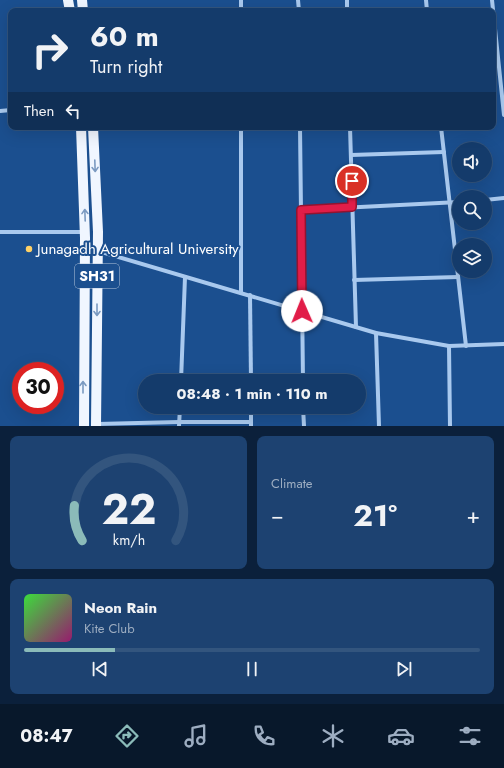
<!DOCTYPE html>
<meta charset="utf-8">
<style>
body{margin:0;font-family:Jost,sans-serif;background:#1d4271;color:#f1f3f6;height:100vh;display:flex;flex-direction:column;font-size:15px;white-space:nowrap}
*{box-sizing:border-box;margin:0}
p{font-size:13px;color:#9dadc1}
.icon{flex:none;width:22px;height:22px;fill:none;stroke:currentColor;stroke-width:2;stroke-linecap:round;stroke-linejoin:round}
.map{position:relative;height:426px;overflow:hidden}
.sheet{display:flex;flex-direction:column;gap:10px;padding:10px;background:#0b203b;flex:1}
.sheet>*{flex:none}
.banner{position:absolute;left:8px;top:8px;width:488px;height:122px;border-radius:8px;box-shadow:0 4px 16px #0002,0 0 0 1px #33557e;background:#143b6b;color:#f1f3f6;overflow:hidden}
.tools{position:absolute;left:452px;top:142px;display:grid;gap:8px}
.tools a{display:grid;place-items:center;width:40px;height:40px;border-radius:50%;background:#143b6b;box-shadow:0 4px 16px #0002,0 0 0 1px #33557e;font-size:20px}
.speed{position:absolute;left:12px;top:362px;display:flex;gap:8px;font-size:20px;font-weight:700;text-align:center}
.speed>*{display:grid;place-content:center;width:52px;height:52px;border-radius:50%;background:#143b6b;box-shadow:0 4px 16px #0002,0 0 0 1px #33557e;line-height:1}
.speed .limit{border:6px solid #d22;background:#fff;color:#111}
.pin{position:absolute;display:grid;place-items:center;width:34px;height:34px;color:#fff;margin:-17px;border:2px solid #fff;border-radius:50%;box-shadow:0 1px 4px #0007}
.me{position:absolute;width:44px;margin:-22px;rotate:359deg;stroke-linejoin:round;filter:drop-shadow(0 0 3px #0008)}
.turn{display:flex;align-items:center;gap:14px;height:84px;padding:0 16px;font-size:18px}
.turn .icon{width:52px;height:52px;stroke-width:2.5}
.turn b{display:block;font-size:28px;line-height:34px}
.then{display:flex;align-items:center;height:38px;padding:0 16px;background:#0003;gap:8px;font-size:15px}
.big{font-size:30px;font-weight:700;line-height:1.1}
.sheet .tile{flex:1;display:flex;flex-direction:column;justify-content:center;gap:6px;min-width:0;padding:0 14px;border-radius:8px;background:#1d4271}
.sheet .dial{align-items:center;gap:0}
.dial svg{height:104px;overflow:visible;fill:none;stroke:#33557e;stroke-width:7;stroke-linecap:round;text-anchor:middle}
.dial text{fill:#f1f3f6;stroke:none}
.song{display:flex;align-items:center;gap:12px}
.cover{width:48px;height:48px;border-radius:6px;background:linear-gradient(135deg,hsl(120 70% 55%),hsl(320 70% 35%))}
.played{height:4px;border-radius:2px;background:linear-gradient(90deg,#8bbbb9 20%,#33557e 20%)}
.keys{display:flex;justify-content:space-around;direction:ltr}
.heat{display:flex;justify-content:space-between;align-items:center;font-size:22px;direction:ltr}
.sheet .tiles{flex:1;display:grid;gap:10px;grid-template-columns:1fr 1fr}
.tile:last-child{grid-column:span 2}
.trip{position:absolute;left:138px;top:374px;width:228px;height:40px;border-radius:20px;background:#143b6b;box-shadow:0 4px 16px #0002,0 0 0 1px #33557e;font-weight:700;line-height:40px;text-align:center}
.tab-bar{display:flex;height:64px;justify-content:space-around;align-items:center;background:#08182b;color:#9dadc1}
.tab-bar .icon{width:28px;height:28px}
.tab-bar .active{color:#8bbbb9}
.tab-bar b{font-size:18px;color:#f1f3f6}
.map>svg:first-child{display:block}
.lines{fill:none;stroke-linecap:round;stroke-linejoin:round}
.street{stroke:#a9c9ee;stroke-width:4}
.primary{stroke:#f0f6ff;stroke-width:10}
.oneway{stroke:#7b9ac1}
.route-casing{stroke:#92132f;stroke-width:10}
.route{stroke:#e11d48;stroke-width:7}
.poi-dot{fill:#ffd166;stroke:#1b4f8f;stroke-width:1.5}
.labels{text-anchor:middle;stroke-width:4;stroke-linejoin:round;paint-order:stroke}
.shield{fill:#1b4f8f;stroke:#bbcadd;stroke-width:1}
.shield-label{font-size:14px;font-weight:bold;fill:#fff}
.poi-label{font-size:15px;fill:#fff;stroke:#1b4f8f;text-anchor:start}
</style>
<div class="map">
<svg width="504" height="426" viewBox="0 0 504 426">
<rect width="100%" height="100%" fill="#1b4f8f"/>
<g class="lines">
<g class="street">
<polyline points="241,0 241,11"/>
<polyline points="298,0 299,11"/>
<polyline points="347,0 347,11"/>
<polyline points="426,0 427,11"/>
<polyline points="492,0 504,115"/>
<polyline points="0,111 11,110"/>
<polyline points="241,127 241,293"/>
<polyline points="300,127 303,381"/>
<polyline points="350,127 356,327"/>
<polyline points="441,127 466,346"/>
<polyline points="351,155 444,152"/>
<polyline points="485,200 504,198"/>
<polyline points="301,210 459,202"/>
<polyline points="0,232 85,232"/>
<polyline points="98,251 376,333 449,346 504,344"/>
<polyline points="354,280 458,277"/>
<polyline points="250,295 251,381"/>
<polyline points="376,333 379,426"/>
<polyline points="449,346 450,426"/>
<polyline points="181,381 185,277"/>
<polyline points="251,407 251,426"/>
<polyline points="303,407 304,426"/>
<polyline points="97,424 179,422 251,422"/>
<polyline points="179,426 180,407"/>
</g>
<g class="primary">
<polyline points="68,0 70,11"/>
<polyline points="82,0 83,11"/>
<polyline points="81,127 85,238 84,426"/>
<polyline points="93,127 98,232 96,426"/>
</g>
</g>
<defs><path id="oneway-shaft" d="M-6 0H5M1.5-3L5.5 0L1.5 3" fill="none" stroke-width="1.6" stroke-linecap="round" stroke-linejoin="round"/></defs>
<g class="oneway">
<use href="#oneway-shaft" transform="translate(95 166) rotate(88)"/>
<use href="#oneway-shaft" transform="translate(85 215) rotate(-92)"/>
<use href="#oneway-shaft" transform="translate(97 310) rotate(90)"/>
<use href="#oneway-shaft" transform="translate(83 387) rotate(-90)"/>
</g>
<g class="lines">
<g class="route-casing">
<polyline id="route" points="302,311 301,210 352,207 352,181"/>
</g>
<use href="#route" class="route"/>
</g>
<circle class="poi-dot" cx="29" cy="249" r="4"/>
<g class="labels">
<rect class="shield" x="75" y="264" width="44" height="24" rx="3"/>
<g class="shield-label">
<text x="97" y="281">SH31</text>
</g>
<g class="poi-label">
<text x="37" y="254">Junagadh Agricultural University</text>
</g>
</g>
</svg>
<div class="tools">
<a><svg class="icon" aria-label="sound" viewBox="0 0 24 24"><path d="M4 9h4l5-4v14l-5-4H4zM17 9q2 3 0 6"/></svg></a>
<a><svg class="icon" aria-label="search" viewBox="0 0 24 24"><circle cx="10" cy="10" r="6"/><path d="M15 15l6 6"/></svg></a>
<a><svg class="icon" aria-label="layers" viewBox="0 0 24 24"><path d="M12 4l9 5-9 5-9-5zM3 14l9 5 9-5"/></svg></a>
</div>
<div class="speed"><div class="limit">30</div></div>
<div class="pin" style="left:352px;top:181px;background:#d93025"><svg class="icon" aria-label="arrive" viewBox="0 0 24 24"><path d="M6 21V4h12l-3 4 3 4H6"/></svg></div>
<svg class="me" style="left:302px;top:311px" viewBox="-20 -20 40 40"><circle r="19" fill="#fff"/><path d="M0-13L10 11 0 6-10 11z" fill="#e11d48"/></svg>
<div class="trip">08:48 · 1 min · 110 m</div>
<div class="banner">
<div class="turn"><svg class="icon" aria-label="right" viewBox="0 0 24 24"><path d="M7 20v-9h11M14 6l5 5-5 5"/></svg><div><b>60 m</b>Turn right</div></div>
<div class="then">Then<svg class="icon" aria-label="left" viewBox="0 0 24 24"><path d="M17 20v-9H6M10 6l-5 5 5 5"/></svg></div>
</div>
</div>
<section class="sheet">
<div class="tiles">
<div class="tile dial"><svg viewBox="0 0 100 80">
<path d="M14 69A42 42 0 1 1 86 69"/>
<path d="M14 69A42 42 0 0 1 8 42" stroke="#8bbbb9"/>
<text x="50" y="56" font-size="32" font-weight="700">22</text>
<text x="50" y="72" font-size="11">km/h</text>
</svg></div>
<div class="tile"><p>Climate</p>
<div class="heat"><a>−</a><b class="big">21°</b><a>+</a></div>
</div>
<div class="tile">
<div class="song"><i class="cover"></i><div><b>Neon Rain</b><p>Kite Club</p></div></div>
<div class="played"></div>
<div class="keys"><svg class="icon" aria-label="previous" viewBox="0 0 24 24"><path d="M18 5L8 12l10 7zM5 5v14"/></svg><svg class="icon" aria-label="pause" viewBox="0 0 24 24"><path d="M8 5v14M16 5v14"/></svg><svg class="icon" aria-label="next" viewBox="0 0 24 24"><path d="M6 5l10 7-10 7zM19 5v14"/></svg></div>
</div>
</div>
</section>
<nav class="tab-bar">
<b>08:47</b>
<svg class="icon active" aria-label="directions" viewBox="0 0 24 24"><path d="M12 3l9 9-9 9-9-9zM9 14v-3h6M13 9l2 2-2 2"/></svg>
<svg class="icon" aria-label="music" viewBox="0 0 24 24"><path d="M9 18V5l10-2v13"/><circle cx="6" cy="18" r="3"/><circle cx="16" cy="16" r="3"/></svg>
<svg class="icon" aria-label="phone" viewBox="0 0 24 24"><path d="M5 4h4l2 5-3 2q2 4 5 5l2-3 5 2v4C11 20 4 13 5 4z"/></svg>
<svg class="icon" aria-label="climate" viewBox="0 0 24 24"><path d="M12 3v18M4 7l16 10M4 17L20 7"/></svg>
<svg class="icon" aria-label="car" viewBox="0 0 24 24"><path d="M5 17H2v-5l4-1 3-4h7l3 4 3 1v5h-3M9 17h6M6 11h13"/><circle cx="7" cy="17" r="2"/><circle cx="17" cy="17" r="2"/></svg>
<svg class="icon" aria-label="filters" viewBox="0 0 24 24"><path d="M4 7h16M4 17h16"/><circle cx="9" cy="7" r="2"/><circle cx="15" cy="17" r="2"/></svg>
</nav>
